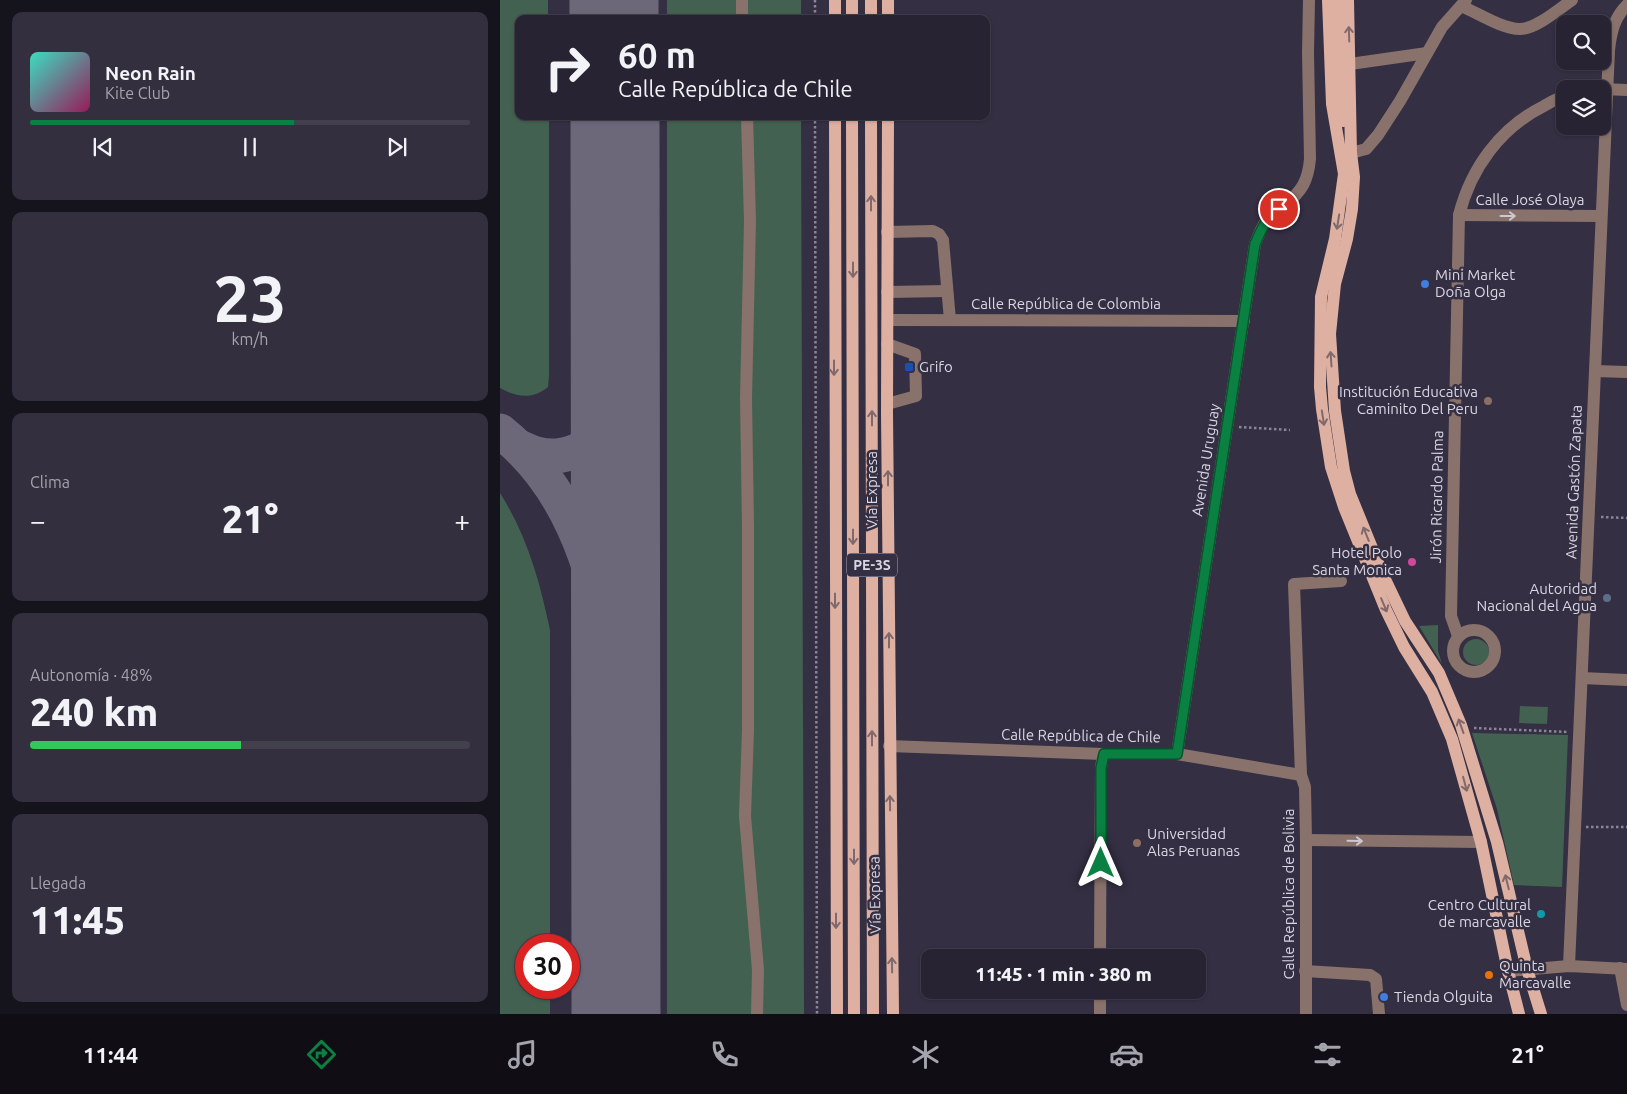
<!DOCTYPE html>
<html lang="es">
<meta charset="utf-8">
<style>
body{margin:0;font-family:Ubuntu,sans-serif;background:#332f3e;color:#f1f3f6;height:100vh;display:flex;flex-direction:column;font-size:19px;white-space:nowrap}
*{box-sizing:border-box;margin:0}
p{font-size:16px;color:#a4a4ac}
.icon{flex:none;width:28px;height:28px;fill:none;stroke:currentColor;stroke-width:2;stroke-linecap:round;stroke-linejoin:round}
.map{position:relative;flex:1;overflow:hidden}
.side{display:flex;flex-direction:column;gap:12px;padding:12px;background:#15131c;width:500px}
.side>*{flex:none}
.top-card{position:absolute;left:15px;top:15px;width:475px;height:105px;border-radius:10px;box-shadow:0 1px 4px #0004,0 0 0 1px #43404d;background:#272332;color:#f1f3f6;overflow:hidden}
.buttons{position:absolute;left:1056px;top:15px;display:grid;gap:10px}
.buttons a{display:grid;place-items:center;width:55px;height:55px;border-radius:10px;background:#272332;box-shadow:0 1px 4px #0004,0 0 0 1px #43404d;font-size:25px}
.speed{position:absolute;left:15px;top:934px;display:flex;gap:10px;font-size:25px;font-weight:700;text-align:center}
.speed>*{display:grid;place-content:center;width:65px;height:65px;border-radius:50%;background:#272332;box-shadow:0 1px 4px #0004,0 0 0 1px #43404d;line-height:1}
.speed .limit{border:8px solid #d22;background:#fff;color:#111}
.pin{position:absolute;display:grid;place-items:center;width:42px;height:42px;color:#fff;margin:-21px;border:2px solid #fff;border-radius:50%;box-shadow:0 1px 5px #0007}
.me{position:absolute;width:55px;margin:-28px;rotate:0deg;stroke-linejoin:round;filter:drop-shadow(0 0 4px #0008)}
.turn{display:flex;align-items:center;gap:18px;height:105px;padding:0 20px;font-size:22px}
.turn .icon{width:65px;height:65px;stroke-width:2.5}
.turn b{display:block;font-size:35px;line-height:42px}
.big{font-size:38px;font-weight:800;line-height:1.1}
.side .widget{flex:1;display:flex;flex-direction:column;justify-content:center;gap:8px;min-width:0;padding:0 18px;border-radius:10px;background:#332f3e}
.side .dial{align-items:center;gap:0}
.dial b{font-size:65px;line-height:1}
.song{display:flex;align-items:center;gap:15px}
.cover{width:60px;height:60px;border-radius:8px;background:linear-gradient(135deg,hsl(170 70% 55%),hsl(330 70% 35%))}
.played{height:5px;border-radius:2px;background:linear-gradient(90deg,#0b8043 60%,#43404d 60%)}
.keys{display:flex;justify-content:space-around;direction:ltr}
.heat{display:flex;justify-content:space-between;align-items:center;font-size:28px;direction:ltr}
.charge{height:8px;border-radius:4px;background:linear-gradient(90deg,#34c759 48%,#43404d 0)}
.trip{position:absolute;left:421px;top:949px;width:285px;height:50px;border-radius:10px;background:#272332;box-shadow:0 1px 4px #0004,0 0 0 1px #43404d;font-weight:800;line-height:50px;text-align:center}
.dock{display:flex;height:80px;justify-content:space-around;align-items:center;background:#100e14;color:#a4a4ac}
.dock .icon{width:35px;height:35px}
.dock .on{color:#0b8043}
.dock b{font-size:22px;color:#f1f3f6}
main{display:flex;flex:1;min-height:0}
.map>svg:first-child{display:block}
.green{fill:#436151}
.lines{fill:none;stroke-linecap:round;stroke-linejoin:round}
.taxiway{stroke:#6c687a;stroke-width:35}
.runway{stroke:#6c687a;stroke-width:89}
.path{stroke:#8a8696;stroke-width:2.5;stroke-dasharray:2.5 2.5;stroke-linecap:butt}
.minor{stroke:#89726b;stroke-width:12}
.major{stroke:#deb0a1;stroke-width:12}
.oneway{stroke:#80696d}
.oneway2{stroke:#cdc7d1}
.route-casing{stroke:#07532c;stroke-width:12}
.route{stroke:#0b8043;stroke-width:9}
.shop-dot{fill:#3f7fe0;stroke:#342f43;stroke-width:2}
.transit-dot{fill:#1a4fb4;stroke:#342f43;stroke-width:2}
.education-dot{fill:#8d6e63;stroke:#342f43;stroke-width:2}
.hotel-dot{fill:#d1479c;stroke:#342f43;stroke-width:2}
.service-dot{fill:#5c6f8a;stroke:#342f43;stroke-width:2}
.culture-dot{fill:#0f9aa8;stroke:#342f43;stroke-width:2}
.food-dot{fill:#e8710a;stroke:#342f43;stroke-width:2}
.labels{text-anchor:middle;stroke-width:5;stroke-linejoin:round;paint-order:stroke}
.shield{fill:#342f43;stroke:#a8a4b3;stroke-width:1}
.shield-label{font-size:14px;font-weight:bold;fill:#d9d6e3}
.street-label{font-size:15px;fill:#d9d6e3;stroke:#342f43}
.poi-label{font-size:15px;fill:#d9d6e3;stroke:#342f43;text-anchor:start}
</style>
<main>
<section class="side">
<div class="widget">
<div class="song"><i class="cover"></i><div><b>Neon Rain</b><p>Kite Club</p></div></div>
<div class="played"></div>
<div class="keys"><svg class="icon" aria-label="previous" viewBox="0 0 24 24"><path d="M18 5L8 12l10 7zM5 5v14"/></svg><svg class="icon" aria-label="pause" viewBox="0 0 24 24"><path d="M8 5v14M16 5v14"/></svg><svg class="icon" aria-label="next" viewBox="0 0 24 24"><path d="M6 5l10 7-10 7zM19 5v14"/></svg></div>
</div>
<div class="widget dial"><b>23</b><p>km/h</p></div>
<div class="widget"><p>Clima</p>
<div class="heat"><a>−</a><b class="big">21°</b><a>+</a></div>
</div>
<div class="widget"><p>Autonomía · 48%</p><b class="big">240 km</b><div class="charge"></div></div>
<div class="widget"><p>Llegada</p><b class="big">11:45</b></div>
</section>
<div class="map">
<svg width="1127" height="1014" viewBox="0 0 1127 1014">
<rect width="100%" height="100%" fill="#342f43"/>
<g class="green">
<path d="M 0,0 L 48,0 L 48,19 L 19,19 L 19,116 L 49,116 L 49,376 L 48,387 C 32,400 16,397 0,388 Z"/>
<rect x="167" y="0" width="134" height="19"/>
<polygon points="167,116 301,116 304,1014 167,1014"/>
<path d="M 0,493 C 27,535 40,582 50,630 L 50,945 L 26,945 L 26,988 L 50,988 L 50,1014 L 0,1014 Z"/>
<polygon points="938,625 938,651 942,664 919,626"/>
<circle cx="976" cy="652" r="13"/>
<polygon points="1020,706 1048,707 1047,724 1019,723"/>
<polygon points="972,733 1068,735 1062,887 1014,885 997,809"/>
</g>
<g class="lines">
<g class="taxiway">
<path d="M 0,431 C 75,491 92,571 115,660"/>
<path d="M 19,447 C 25,449 31,453 37,454 C 61,461 92,449 104,428 C 111,416 113,400 115,387"/>
</g>
<g class="runway">
<polyline points="114,0 114,19"/>
<polyline points="115,116 116,1014"/>
</g>
<g class="path">
<polyline points="315,0 315,19"/>
<polyline points="315,116 317,1014"/>
<polyline points="739,427 790,430"/>
<polyline points="1101,517 1127,518"/>
<polyline points="974,728 1068,732"/>
<polyline points="1086,827 1127,827"/>
</g>
<g class="minor">
<polyline points="242,0 242,19"/>
<path d="M 961,6 C 978,13 1002,29 1020,29 C 1036,29 1059,9 1072,0"/>
<polyline points="850,64 927,53"/>
<polyline points="1102,89 1127,90"/>
<polyline points="247,116 250,221 246,398 248,527 248,730 245,816 258,970 257,1014"/>
<polyline points="851,153 866,149 878,135 900,101 942,27 966,0"/>
<polyline points="959,215 1101,216"/>
<polyline points="387,232 433,231 439,234 443,240 450,320"/>
<polyline points="387,292 446,291"/>
<polyline points="388,320 744,321"/>
<polyline points="387,344 415,354 416,396 387,404"/>
<polyline points="1095,371 1127,372"/>
<circle cx="974" cy="651" r="21"/>
<path d="M 958,636 L 951,616 L 959,215 C 971,168 1000,128 1044,106 C 1051,102 1057,98 1065,96"/>
<polyline points="1082,678 1127,680"/>
<polyline points="389,746 603,754 677,754 801,775"/>
<path d="M 677,754 L 755,244 C 759,235 762,225 769,217 C 773,212 780,208 785,205 C 802,191 808,181 810,159 L 808,53 L 809,0"/>
<polyline points="806,840 981,842"/>
<polyline points="600,958 601,768 603,754"/>
<path d="M 1069,966 L 1109,50 C 1111,32 1114,18 1127,5"/>
<polyline points="1120,968 1127,1005"/>
<polyline points="805,971 870,975 876,979 879,1014"/>
<polyline points="1008,971 1069,966 1127,969"/>
<polyline points="600,1014 600,990"/>
<polyline points="806,1014 806,840 805,787 801,775 794,584 841,581"/>
</g>
<g class="major">
<polyline points="352,0 352,19"/>
<polyline points="371,0 371,19"/>
<polyline points="828,0 832,104 844,174 835,239 821,297 820,387 822,409 831,467 844,507 886,610 904,647 932,692 952,739 981,842 1008,971 1019,1014"/>
<polyline points="837,0 840,99 843,121"/>
<polyline points="848,0 851,153 854,177 852,209 847,239 835,284 830,334 835,411 844,471 850,494 883,575 905,621 939,673 961,725 997,842 1027,969 1041,1014"/>
<polyline points="335,19 335,0"/>
<polyline points="388,19 388,0"/>
<polyline points="335,116 337,1014"/>
<polyline points="352,116 354,1014"/>
<polyline points="371,116 373,1014"/>
<polyline points="388,116 387,413 393,1014"/>
</g>
</g>
<defs><path id="oneway-shaft" d="M-6 0H5M1.5-3L5.5 0L1.5 3" fill="none" stroke-width="1.6" stroke-linecap="round" stroke-linejoin="round" transform="scale(1.25)"/></defs>
<g class="oneway">
<use href="#oneway-shaft" transform="translate(849 34) rotate(-92)"/>
<use href="#oneway-shaft" transform="translate(371 203) rotate(-90)"/>
<use href="#oneway-shaft" transform="translate(838 222) rotate(99)"/>
<use href="#oneway-shaft" transform="translate(353 270) rotate(90)"/>
<use href="#oneway-shaft" transform="translate(831 359) rotate(-94)"/>
<use href="#oneway-shaft" transform="translate(334 368) rotate(90)"/>
<use href="#oneway-shaft" transform="translate(372 418) rotate(-90)"/>
<use href="#oneway-shaft" transform="translate(823 418) rotate(81)"/>
<use href="#oneway-shaft" transform="translate(388 478) rotate(-90)"/>
<use href="#oneway-shaft" transform="translate(866 534) rotate(-112)"/>
<use href="#oneway-shaft" transform="translate(353 537) rotate(90)"/>
<use href="#oneway-shaft" transform="translate(335 601) rotate(90)"/>
<use href="#oneway-shaft" transform="translate(884 605) rotate(67)"/>
<use href="#oneway-shaft" transform="translate(389 640) rotate(-90)"/>
<use href="#oneway-shaft" transform="translate(961 726) rotate(-110)"/>
<use href="#oneway-shaft" transform="translate(372 738) rotate(-90)"/>
<use href="#oneway-shaft" transform="translate(965 784) rotate(75)"/>
<use href="#oneway-shaft" transform="translate(390 803) rotate(-91)"/>
<use href="#oneway-shaft" transform="translate(354 857) rotate(90)"/>
<use href="#oneway-shaft" transform="translate(1007 882) rotate(-104)"/>
<use href="#oneway-shaft" transform="translate(336 921) rotate(90)"/>
<use href="#oneway-shaft" transform="translate(392 965) rotate(-91)"/>
</g>
<g class="oneway2">
<use href="#oneway-shaft" transform="translate(1008 216)"/>
<use href="#oneway-shaft" transform="translate(855 841) rotate(1)"/>
</g>
<g class="lines">
<g class="route-casing">
<path id="route" d="M 601,863 L 601,768 L 604,754 L 677,754 L 755,244 C 761,230 766,218 779,209"/>
</g>
<use href="#route" class="route"/>
</g>
<g class="shop-dot">
<circle cx="925" cy="284" r="5"/>
<circle cx="884" cy="997" r="5"/>
</g>
<rect class="transit-dot" x="404" y="362" width="10" height="10" rx="2.5"/>
<g class="education-dot">
<circle cx="988" cy="401" r="5"/>
<circle cx="637" cy="843" r="5"/>
</g>
<circle class="hotel-dot" cx="912" cy="562" r="5"/>
<circle class="service-dot" cx="1107" cy="598" r="5"/>
<circle class="culture-dot" cx="1041" cy="914" r="5"/>
<circle class="food-dot" cx="989" cy="975" r="5"/>
<g class="labels">
<rect class="shield" x="347" y="553.5" width="50" height="23" rx="4"/>
<g class="shield-label">
<text x="372" y="570">PE-3S</text>
</g>
<g class="street-label">
<text x="1030" y="205">Calle José Olaya</text>
<text x="566" y="309">Calle República de Colombia</text>
<text transform="translate(706 460) rotate(-81)" y="5">Avenida Uruguay</text>
<text transform="translate(1074 482) rotate(-88)" y="5">Avenida Gastón Zapata</text>
<text transform="translate(372 490) rotate(-90)" y="5">Vía Expresa</text>
<text transform="translate(937 497) rotate(-89)" y="5">Jirón Ricardo Palma</text>
<text transform="translate(581 736) rotate(1)" y="5">Calle República de Chile</text>
<text transform="translate(789 894) rotate(-90)" y="5">Calle República de Bolivia</text>
<text transform="translate(375 895) rotate(-91)" y="5">Vía Expresa</text>
</g>
<g class="poi-label">
<text x="935" y="280">Mini Market<tspan x="935" dy="17">Doña Olga</tspan></text>
<text x="419" y="372">Grifo</text>
<text x="978" y="397" text-anchor="end">Institución Educativa<tspan x="978" dy="17">Caminito Del Peru</tspan></text>
<text x="902" y="558" text-anchor="end">Hotel Polo<tspan x="902" dy="17">Santa Monica</tspan></text>
<text x="1097" y="594" text-anchor="end">Autoridad<tspan x="1097" dy="17">Nacional del Agua</tspan></text>
<text x="647" y="839">Universidad<tspan x="647" dy="17">Alas Peruanas</tspan></text>
<text x="1031" y="910" text-anchor="end">Centro Cultural<tspan x="1031" dy="17">de marcavalle</tspan></text>
<text x="999" y="971">Quinta<tspan x="999" dy="17">Marcavalle</tspan></text>
<text x="894" y="1002">Tienda Olguita</text>
</g>
</g>
</svg>
<div class="buttons">
<a><svg class="icon" aria-label="search" viewBox="0 0 24 24"><circle cx="10" cy="10" r="6"/><path d="M15 15l6 6"/></svg></a>
<a><svg class="icon" aria-label="layers" viewBox="0 0 24 24"><path d="M12 4l9 5-9 5-9-5zM3 14l9 5 9-5"/></svg></a>
</div>
<div class="speed"><div class="limit">30</div></div>
<div class="pin" style="left:779px;top:209px;background:#d93025"><svg class="icon" aria-label="arrive" viewBox="0 0 24 24"><path d="M6 21V4h12l-3 4 3 4H6"/></svg></div>
<svg class="me" style="left:601px;top:863px" viewBox="-20 -20 40 40"><path d="M0-17L14 15 0 8-14 15z" fill="#0b8043" stroke="#fff" stroke-width="4"/></svg>
<div class="trip">11:45 · 1 min · 380 m</div>
<div class="top-card">
<div class="turn"><svg class="icon" aria-label="right" viewBox="0 0 24 24"><path d="M7 20v-9h11M14 6l5 5-5 5"/></svg><div><b>60 m</b>Calle República de Chile</div></div>
</div>
</div>
</main>
<nav class="dock">
<b>11:44</b>
<svg class="icon on" aria-label="directions" viewBox="0 0 24 24"><path d="M12 3l9 9-9 9-9-9zM9 14v-3h6M13 9l2 2-2 2"/></svg>
<svg class="icon" aria-label="music" viewBox="0 0 24 24"><path d="M9 18V5l10-2v13"/><circle cx="6" cy="18" r="3"/><circle cx="16" cy="16" r="3"/></svg>
<svg class="icon" aria-label="phone" viewBox="0 0 24 24"><path d="M5 4h4l2 5-3 2q2 4 5 5l2-3 5 2v4C11 20 4 13 5 4z"/></svg>
<svg class="icon" aria-label="climate" viewBox="0 0 24 24"><path d="M12 3v18M4 7l16 10M4 17L20 7"/></svg>
<svg class="icon" aria-label="car" viewBox="0 0 24 24"><path d="M5 17H2v-5l4-1 3-4h7l3 4 3 1v5h-3M9 17h6M6 11h13"/><circle cx="7" cy="17" r="2"/><circle cx="17" cy="17" r="2"/></svg>
<svg class="icon" aria-label="filters" viewBox="0 0 24 24"><path d="M4 7h16M4 17h16"/><circle cx="9" cy="7" r="2"/><circle cx="15" cy="17" r="2"/></svg>
<b>21°</b>
</nav>
